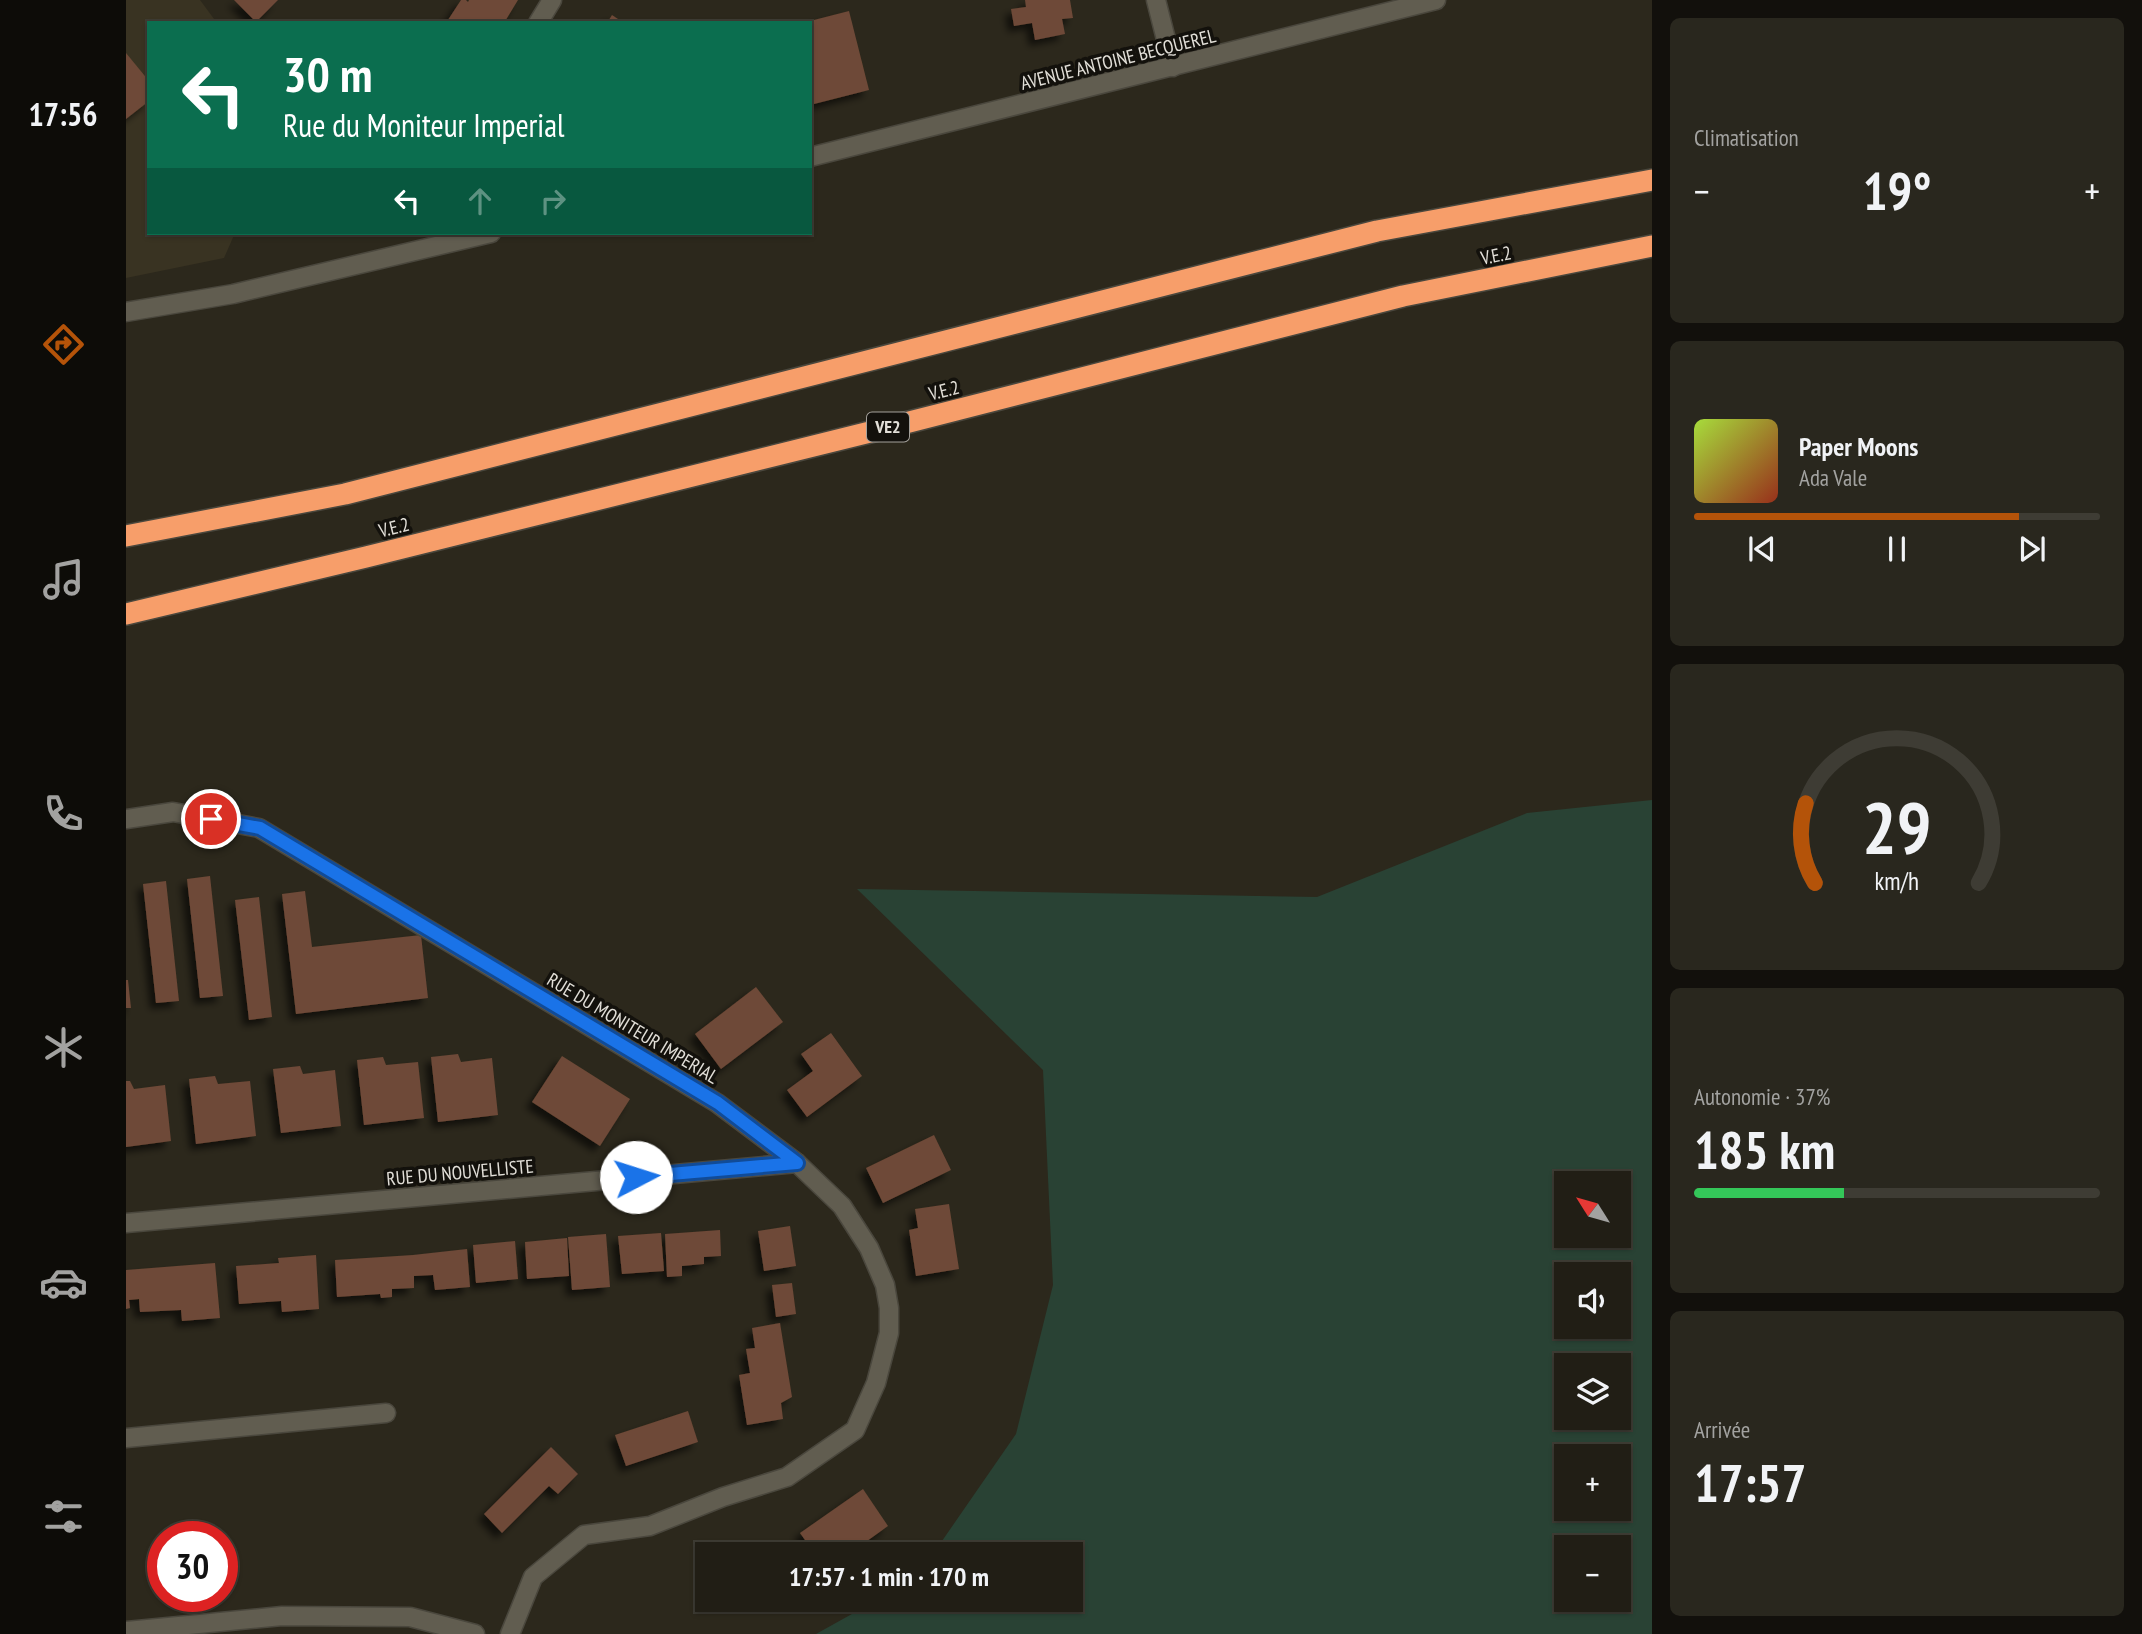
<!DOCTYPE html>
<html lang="fr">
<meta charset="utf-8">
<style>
body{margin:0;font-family:"PT Sans Narrow",sans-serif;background:#29271e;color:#f1f3f6;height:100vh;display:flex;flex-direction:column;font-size:26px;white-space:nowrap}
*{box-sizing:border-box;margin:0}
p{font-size:23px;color:#a2a2a0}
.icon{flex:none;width:38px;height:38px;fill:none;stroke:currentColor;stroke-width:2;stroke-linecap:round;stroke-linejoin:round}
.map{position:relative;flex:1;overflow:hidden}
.panel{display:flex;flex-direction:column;gap:18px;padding:18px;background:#12100c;width:490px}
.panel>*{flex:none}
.top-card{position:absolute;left:21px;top:21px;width:665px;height:214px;border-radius:0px;box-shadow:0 2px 5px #0004,0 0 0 2px #3e3c34;background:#0b6e4f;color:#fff;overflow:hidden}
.needle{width:46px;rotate:307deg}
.controls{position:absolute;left:1428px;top:1171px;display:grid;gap:14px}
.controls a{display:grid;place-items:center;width:77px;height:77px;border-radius:0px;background:#211e15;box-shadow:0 2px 5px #0004,0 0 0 2px #3e3c34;font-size:35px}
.speed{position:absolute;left:21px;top:1521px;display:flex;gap:14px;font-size:35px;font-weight:700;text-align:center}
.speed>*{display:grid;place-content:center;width:91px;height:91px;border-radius:50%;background:#211e15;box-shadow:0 2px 5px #0004,0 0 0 2px #3e3c34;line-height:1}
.speed .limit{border:10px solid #d22;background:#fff;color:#111}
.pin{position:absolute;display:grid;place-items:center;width:60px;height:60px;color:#fff;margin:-30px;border:4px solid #fff;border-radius:50%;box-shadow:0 2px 7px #0007}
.me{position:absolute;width:77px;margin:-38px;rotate:85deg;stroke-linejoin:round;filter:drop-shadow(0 0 5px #0008)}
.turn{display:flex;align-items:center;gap:24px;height:147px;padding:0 21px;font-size:32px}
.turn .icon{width:91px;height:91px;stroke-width:2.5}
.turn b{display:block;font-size:49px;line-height:60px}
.lanes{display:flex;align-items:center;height:66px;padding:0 21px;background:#0003;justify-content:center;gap:35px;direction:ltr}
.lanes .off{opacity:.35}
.big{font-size:52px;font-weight:800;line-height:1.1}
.panel .card{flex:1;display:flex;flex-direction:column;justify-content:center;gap:10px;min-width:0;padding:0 24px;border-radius:10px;background:#29271e}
.panel .dial{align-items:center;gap:0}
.dial svg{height:182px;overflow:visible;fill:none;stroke:#3e3c34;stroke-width:7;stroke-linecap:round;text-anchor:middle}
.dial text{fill:#f1f3f6;stroke:none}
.song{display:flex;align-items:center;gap:21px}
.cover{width:84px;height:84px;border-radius:10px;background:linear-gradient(135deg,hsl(80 70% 55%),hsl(10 70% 35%))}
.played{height:7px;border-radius:4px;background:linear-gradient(90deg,#b45309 80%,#3e3c34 80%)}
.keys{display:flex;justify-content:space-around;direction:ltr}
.heat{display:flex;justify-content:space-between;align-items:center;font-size:38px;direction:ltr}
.charge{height:10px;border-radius:5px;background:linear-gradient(90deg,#34c759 37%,#3e3c34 0)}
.trip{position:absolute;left:569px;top:1542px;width:388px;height:70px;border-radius:0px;background:#211e15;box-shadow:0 2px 5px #0004,0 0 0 2px #3e3c34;font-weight:800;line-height:70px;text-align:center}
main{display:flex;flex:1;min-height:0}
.tabs{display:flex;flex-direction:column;width:126px;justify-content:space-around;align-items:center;background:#0d0c08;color:#a2a2a0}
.tabs .icon{width:49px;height:49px}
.tabs .current{color:#b45309}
.tabs b{font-size:32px;color:#f1f3f6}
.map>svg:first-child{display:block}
.built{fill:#393322}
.green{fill:#294234;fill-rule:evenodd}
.building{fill:#6e4937;filter:url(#shadow)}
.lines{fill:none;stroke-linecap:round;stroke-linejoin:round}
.minor-casing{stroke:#4a473d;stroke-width:21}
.highway-casing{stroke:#4a473d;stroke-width:24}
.minor{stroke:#615d50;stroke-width:18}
.highway{stroke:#f79e6a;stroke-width:21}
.route-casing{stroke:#114b97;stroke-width:18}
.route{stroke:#1a73e8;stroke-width:12}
.labels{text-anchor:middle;stroke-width:7;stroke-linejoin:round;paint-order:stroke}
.shield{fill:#13110c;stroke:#a4a19b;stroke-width:2}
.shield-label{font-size:18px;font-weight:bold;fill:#e2dfd8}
.street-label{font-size:19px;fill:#e2dfd8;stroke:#13110c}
</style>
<main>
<nav class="tabs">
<b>17:56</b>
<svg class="icon current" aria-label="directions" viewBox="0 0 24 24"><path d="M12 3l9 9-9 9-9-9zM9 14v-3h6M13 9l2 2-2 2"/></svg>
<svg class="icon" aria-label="music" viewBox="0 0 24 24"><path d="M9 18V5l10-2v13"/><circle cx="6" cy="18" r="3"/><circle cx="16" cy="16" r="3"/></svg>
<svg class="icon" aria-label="phone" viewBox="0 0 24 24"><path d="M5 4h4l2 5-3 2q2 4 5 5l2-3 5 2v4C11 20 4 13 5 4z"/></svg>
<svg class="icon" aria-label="climate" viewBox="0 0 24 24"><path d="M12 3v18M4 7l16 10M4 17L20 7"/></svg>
<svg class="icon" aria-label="car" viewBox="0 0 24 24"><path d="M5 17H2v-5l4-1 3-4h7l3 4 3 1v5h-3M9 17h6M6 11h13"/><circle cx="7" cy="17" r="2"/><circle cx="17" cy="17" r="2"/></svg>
<svg class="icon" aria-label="filters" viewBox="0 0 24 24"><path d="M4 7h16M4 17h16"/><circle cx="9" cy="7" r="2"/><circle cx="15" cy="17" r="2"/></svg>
</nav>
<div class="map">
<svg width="1526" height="1634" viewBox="0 0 1526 1634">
<defs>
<filter id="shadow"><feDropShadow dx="-6" dy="6" stdDeviation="3.5" flood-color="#0009"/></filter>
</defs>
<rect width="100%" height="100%" fill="#2c281c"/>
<polygon class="built" points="0,0 74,0 91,23 23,23 23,233 109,233 98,258 0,278"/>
<path class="green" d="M 1526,800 L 1526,1634 L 690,1634 L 751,1600 L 945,1600 L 945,1554 L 807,1554 L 890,1434 L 927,1285 L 917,1070 L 731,889 L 1191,897 L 1401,813 ZM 1440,1183 L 1493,1183 L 1493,1236 L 1440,1236 ZM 1440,1274 L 1493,1274 L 1493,1326 L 1440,1326 ZM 1440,1365 L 1493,1365 L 1493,1418 L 1440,1418 ZM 1440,1456 L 1493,1456 L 1493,1508 L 1440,1508 ZM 1440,1547 L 1493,1547 L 1493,1600 L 1440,1600 Z"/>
<g class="building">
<polygon points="108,0 152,0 130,22"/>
<polygon points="335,0 340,0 342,2 343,0 392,0 378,23 320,23"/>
<polygon points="899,0 944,0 947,18 936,19 939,34 909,40 906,23 888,26 885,9 900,7"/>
<polygon points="723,11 743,90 684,105 684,21"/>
<polygon points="486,15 498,23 481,23"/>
<polygon points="0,53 23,81 23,101 0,119"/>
<polygon points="84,876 97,996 74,998 61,879"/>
<polygon points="40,881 53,1001 30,1003 17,884"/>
<polygon points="179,891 186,947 295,935 302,998 170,1014 156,894"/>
<polygon points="133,897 146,1017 123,1020 109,900"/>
<polygon points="0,980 2,980 5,1008 0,1008"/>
<polygon points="630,987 657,1022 595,1069 569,1034"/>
<polygon points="705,1033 736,1076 681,1117 661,1090 687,1071 675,1054"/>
<polygon points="332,1054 335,1062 366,1058 372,1115 312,1122 305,1057"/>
<polygon points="436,1056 504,1099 474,1146 406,1102"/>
<polygon points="257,1057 260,1065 292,1062 298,1118 238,1125 231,1060"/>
<polygon points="174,1066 177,1074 209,1070 215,1126 155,1133 147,1069"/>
<polygon points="89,1076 92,1084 124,1081 130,1136 70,1144 63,1079"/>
<polygon points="0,1081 4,1081 8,1089 39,1085 45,1141 0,1147"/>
<polygon points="808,1135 825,1170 757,1203 740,1168"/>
<polygon points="823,1204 833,1269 790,1276 783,1230 792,1228 789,1209"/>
<polygon points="664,1226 670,1266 638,1271 632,1231"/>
<polygon points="594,1230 595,1256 578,1257 578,1264 556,1266 556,1276 541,1277 539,1234"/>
<polygon points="535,1233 538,1271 496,1274 492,1236"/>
<polygon points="480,1234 484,1287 446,1290 442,1237"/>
<polygon points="441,1238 443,1276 401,1279 399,1242"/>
<polygon points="389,1241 392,1279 350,1283 347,1245"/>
<polygon points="341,1249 344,1287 309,1290 307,1275 288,1276 288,1288 266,1289 266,1297 255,1298 254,1294 211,1297 209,1260 287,1255"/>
<polygon points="190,1255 193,1309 156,1312 155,1301 113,1304 110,1266 153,1263 152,1258"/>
<polygon points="89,1263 94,1318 56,1321 55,1310 14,1312 13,1299 3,1300 4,1308 0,1309 0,1270"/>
<polygon points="666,1283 670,1314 650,1317 646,1285"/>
<polygon points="654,1323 666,1397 655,1403 657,1419 621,1425 613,1375 624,1373 620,1349 629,1348 626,1328"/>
<polygon points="562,1411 572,1442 500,1466 489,1435"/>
<polygon points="425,1447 452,1474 432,1494 423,1486 376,1533 358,1514"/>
<polygon points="737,1489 762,1526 723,1554 689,1554 674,1533"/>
</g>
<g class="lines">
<g class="minor-casing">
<g id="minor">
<polyline points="1030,0 1047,67"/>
<polyline points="412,23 426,0"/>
<polyline points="684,157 1310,0"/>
<polyline points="0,312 107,294 365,233"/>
<polyline points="0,819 47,812 133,828 591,1103 671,1163 716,1206 743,1248 759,1285 763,1308 763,1333 750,1383 729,1430 661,1477 597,1497 524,1526 458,1535 407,1577 384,1634"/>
<polyline points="0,1223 671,1163"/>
<polyline points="0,1438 260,1413"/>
<polyline points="0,1631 156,1616 284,1617 349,1634"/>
</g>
</g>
<g class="highway-casing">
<g id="highway">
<polyline points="0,536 219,494 1251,231 1526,180"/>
<polyline points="0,614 240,557 748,431 1277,296 1526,246"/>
</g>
</g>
<use href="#minor" class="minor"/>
<use href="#highway" class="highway"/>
</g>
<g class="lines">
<g class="route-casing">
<polyline id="route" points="85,819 134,828 592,1103 671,1163 510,1177"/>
</g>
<use href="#route" class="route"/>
</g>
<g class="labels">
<rect class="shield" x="741" y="412.5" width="42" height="29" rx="5"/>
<g class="shield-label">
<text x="762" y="433">VE2</text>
</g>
<g class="street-label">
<text transform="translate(992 59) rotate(-14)" y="7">AVENUE ANTOINE BECQUEREL</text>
<text transform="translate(1370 255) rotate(-11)" y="7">V.E.2</text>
<text transform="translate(818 390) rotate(-14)" y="7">V.E.2</text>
<text transform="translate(268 527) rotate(-14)" y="7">V.E.2</text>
<text transform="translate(507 1028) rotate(31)" y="7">RUE DU MONITEUR IMPERIAL</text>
<text transform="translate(334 1172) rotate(-5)" y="7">RUE DU NOUVELLISTE</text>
</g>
</g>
</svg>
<div class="controls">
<a><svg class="needle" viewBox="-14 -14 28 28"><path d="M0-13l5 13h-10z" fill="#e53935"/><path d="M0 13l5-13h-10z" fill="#a2a2a0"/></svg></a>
<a><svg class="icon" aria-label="sound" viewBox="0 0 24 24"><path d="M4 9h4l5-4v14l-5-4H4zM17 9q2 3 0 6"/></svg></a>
<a><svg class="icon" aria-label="layers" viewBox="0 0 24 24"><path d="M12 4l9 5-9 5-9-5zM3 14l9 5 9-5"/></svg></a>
<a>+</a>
<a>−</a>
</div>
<div class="speed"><div class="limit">30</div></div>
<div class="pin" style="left:85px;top:819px;background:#d93025"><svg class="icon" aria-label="arrive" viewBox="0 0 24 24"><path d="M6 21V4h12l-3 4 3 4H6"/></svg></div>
<svg class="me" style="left:510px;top:1177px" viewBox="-20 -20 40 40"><circle r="19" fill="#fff"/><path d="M0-13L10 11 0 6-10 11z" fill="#1a73e8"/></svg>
<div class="trip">17:57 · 1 min · 170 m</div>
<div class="top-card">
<div class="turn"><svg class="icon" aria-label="left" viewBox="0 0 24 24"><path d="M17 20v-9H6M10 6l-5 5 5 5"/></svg><div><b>30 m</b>Rue du Moniteur Imperial</div></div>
<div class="lanes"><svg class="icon" aria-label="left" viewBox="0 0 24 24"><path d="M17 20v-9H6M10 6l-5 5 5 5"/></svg><svg class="icon off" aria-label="ahead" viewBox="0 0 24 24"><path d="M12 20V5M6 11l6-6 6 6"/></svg><svg class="icon off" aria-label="right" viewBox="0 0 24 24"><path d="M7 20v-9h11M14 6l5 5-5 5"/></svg></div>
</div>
</div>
<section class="panel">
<div class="card"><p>Climatisation</p>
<div class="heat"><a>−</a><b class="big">19°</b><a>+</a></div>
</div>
<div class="card">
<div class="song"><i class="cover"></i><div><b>Paper Moons</b><p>Ada Vale</p></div></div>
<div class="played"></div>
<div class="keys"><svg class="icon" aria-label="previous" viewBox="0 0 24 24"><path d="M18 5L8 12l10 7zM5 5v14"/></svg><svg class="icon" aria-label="pause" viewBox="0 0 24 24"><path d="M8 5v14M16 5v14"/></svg><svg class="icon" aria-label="next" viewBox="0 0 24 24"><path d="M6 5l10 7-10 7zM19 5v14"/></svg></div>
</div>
<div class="card dial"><svg viewBox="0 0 100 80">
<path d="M14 69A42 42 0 1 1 86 69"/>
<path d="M14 69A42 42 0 0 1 10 34" stroke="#b45309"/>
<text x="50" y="56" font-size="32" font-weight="700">29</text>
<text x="50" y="72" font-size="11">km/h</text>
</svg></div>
<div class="card"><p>Autonomie · 37%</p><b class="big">185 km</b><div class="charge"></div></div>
<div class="card"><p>Arrivée</p><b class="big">17:57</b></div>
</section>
</main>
